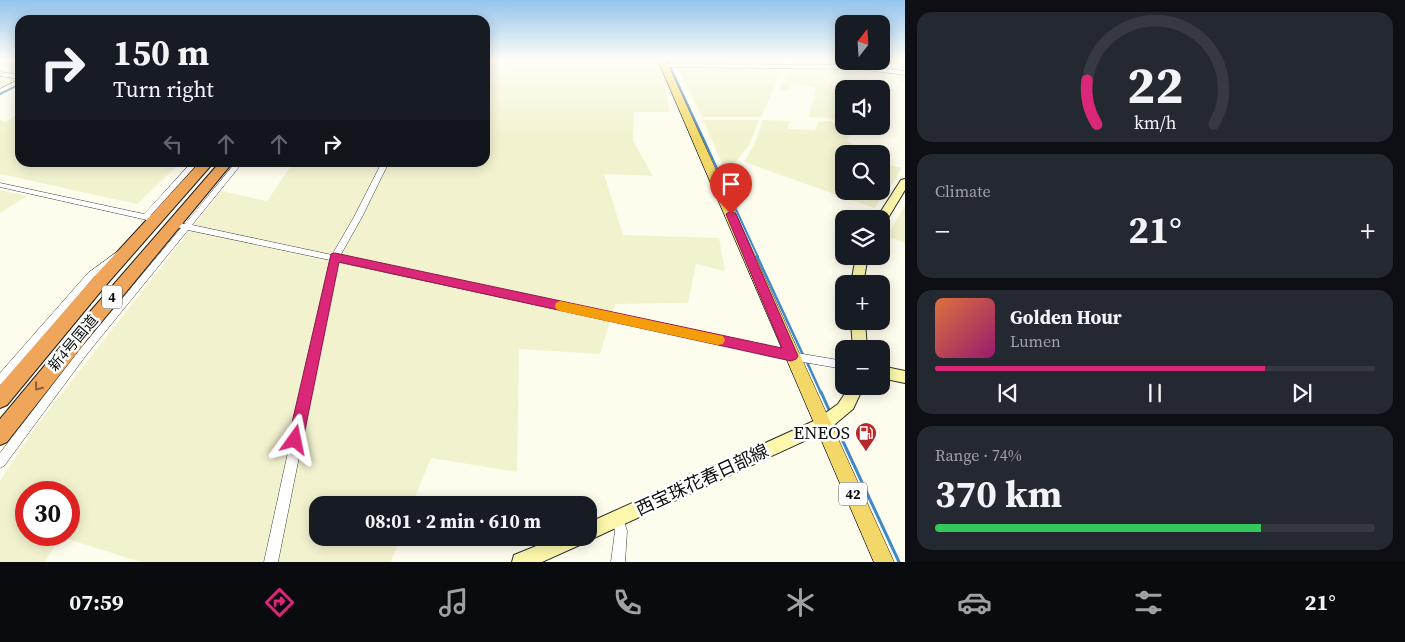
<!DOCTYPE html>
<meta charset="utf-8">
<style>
body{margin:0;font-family:"Source Serif 4","Noto Sans JP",serif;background:#242831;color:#f1f3f6;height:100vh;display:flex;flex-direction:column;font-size:19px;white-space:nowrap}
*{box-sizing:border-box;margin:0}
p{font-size:16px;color:#9ea1a6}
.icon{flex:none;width:28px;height:28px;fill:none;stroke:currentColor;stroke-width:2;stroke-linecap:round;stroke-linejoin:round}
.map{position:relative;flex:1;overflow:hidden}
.details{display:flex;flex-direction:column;gap:12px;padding:12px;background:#0d0f14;width:500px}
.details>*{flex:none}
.hud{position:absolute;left:15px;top:15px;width:475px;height:152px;border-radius:15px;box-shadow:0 2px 12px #0003;background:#171b24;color:#f1f3f6;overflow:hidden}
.needle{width:32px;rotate:17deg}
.controls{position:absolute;left:835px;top:15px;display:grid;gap:10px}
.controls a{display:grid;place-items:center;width:55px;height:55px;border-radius:10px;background:#171b24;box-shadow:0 2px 12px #0003;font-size:25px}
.speed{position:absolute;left:15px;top:481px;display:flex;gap:10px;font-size:25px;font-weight:700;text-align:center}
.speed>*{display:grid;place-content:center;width:65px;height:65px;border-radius:50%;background:#171b24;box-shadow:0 2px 12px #0003;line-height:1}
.speed .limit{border:8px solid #d22;background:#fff;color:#111}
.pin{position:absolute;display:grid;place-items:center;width:42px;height:42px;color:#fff;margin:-51px -21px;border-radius:50% 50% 50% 0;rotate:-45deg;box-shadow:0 0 5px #0007}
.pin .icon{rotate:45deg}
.me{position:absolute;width:55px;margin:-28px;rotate:12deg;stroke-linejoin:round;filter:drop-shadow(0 0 4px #0008)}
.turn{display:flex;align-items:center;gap:18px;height:105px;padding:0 15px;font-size:22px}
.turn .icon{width:65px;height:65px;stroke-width:2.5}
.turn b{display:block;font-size:35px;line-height:42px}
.lanes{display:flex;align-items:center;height:48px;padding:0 15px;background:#0003;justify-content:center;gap:25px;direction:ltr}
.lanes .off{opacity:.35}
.big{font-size:38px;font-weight:700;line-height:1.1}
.details .card{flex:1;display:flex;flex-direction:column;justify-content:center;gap:8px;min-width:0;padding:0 18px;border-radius:15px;background:#242831}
.details .dial{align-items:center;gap:0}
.dial svg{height:130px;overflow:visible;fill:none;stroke:#363941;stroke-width:7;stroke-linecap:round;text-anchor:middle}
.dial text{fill:#f1f3f6;stroke:none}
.song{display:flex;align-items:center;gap:15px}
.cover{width:60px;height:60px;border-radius:8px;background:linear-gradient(135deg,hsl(20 70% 55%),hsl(320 70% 35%))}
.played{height:5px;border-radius:2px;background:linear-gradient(90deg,#db2777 75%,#363941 75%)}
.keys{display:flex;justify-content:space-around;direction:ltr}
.heat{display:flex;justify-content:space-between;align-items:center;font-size:28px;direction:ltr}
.charge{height:8px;border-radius:4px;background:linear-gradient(90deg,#34c759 74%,#363941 0)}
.trip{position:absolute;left:309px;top:496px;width:288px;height:50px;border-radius:15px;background:#171b24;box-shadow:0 2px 12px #0003;font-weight:700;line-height:50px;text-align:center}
.tab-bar{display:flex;height:80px;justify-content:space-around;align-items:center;background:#090b0e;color:#9ea1a6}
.tab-bar .icon{width:35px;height:35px}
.tab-bar .selected{color:#db2777}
.tab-bar b{font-size:22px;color:#f1f3f6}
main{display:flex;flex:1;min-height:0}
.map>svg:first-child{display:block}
.farmland{fill:#f3f2cf;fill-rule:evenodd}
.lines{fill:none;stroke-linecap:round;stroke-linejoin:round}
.stream-far2{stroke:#3e8ac8;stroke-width:2}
.stream-far1{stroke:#3e8ac8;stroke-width:2.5}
.stream{stroke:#3e8ac8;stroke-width:3}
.street-casing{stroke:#404040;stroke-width:1}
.secondary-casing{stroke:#2f2f2f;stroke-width:2}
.primary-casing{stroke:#1e1e1e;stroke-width:1}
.highway-casing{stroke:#1e1e1e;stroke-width:2}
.street{fill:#fff;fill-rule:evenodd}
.secondary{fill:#fcf7ab;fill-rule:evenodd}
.primary{fill:#f3d869;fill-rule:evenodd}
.highway{fill:#efa65b;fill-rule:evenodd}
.oneway{stroke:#896138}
.route{fill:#db2777;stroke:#8e194d}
.slow{fill:#f59e0b}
.labels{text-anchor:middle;stroke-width:5;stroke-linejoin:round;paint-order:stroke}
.shield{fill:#fff;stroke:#565656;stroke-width:1}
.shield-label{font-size:14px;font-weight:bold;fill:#0d0d0d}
.street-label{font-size:15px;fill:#0d0d0d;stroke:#fff}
.near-poi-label{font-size:18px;fill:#0d0d0d;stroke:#fff;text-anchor:end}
.near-street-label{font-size:18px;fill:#0d0d0d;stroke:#fff}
</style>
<main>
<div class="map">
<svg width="905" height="562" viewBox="0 0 905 562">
<rect width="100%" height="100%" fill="#fefced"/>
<g class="farmland">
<polygon points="0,60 20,60 20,81 0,90"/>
<path d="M 485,60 L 657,60 L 665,81 L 669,112 L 634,112 L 633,141 L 653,176 L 604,174 L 623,235 L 719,238 L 725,271 L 696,264 L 688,303 L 615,304 L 600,354 L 519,349 L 517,472 L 431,458 L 412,505 L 318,505 L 318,538 L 400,538 L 391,562 L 141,562 L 61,537 L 44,562 L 0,562 L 0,481 L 34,429 L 221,191 L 267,201 L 293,163 L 485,162 ZM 26,492 L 69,492 L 69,535 L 26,535 Z"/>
<polygon points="673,60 785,60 782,65 676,65"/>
<polygon points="793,60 870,61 878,68 791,65"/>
<polygon points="678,68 783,68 761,117 702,117"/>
<polygon points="789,68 858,68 905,75 905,82 868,75 870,89 844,89 844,122 828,118 809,117 816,88 791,82 790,90 779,90"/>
<polygon points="20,113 20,162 180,163 137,204 0,174 0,120 5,122"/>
<polygon points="703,120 759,120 750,143 727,174"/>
<polygon points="763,120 790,121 787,129 815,130 818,122 828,121 844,125 844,126 853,127 847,141 854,144 851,154 844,154 844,191 881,191 881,163 901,168 896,178 874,208 744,162 754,145"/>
<polygon points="0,190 27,196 0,213"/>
<polygon points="904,207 905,207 905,243 887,236"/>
</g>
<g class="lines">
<g class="stream-far2">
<polyline points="667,60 758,257"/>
<polyline points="0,94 20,84"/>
</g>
<g class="stream-far1">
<polyline points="757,256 803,355"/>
<polyline points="806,360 821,393"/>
</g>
<g class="stream">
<polyline points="821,392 830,412"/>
<polyline points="834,422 899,562"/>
</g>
<g class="street-casing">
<g id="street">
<polygon points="665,64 858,65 905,71 905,75 858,69 663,67 662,66"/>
<polygon points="0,72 20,75 20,79 0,76"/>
<polygon points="20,79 20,83 0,93 0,89"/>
<polygon points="192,162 199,162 151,215 159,217 160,219 159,221 156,222 0,187 0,183 144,214"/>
<polygon points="236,162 243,162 192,225 332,255 354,217 382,162 389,162 362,217 340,256 791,352 844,361 844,369 791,360 338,262 278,562 264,562 330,260 188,230 87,354 4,466 0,468 0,453 81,348 181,228 171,226 170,224 171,222 185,224"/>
<polygon points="121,249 124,250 125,252 124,254 94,277 4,383 0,385 0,373 88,273"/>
<polygon points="618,513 622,515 627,531 625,562 611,562 615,531 612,519 614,515"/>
</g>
</g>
<g class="secondary-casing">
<g id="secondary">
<polygon points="905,179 905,190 885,223 881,224 881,219 876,219 901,180"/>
<polygon points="856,256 868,256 863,284 851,284"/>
<polygon points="851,321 865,321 867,349 853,349"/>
<polygon points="881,366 905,371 905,383 881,378"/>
<polygon points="850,386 864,386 853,409 828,430 594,538 588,541 584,539 582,544 542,562 512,562 514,555 556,538 588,538 588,523 816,420 838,404"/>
</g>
</g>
<g class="primary-casing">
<polygon id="primary" points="658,60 666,60 894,562 874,562"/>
</g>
<g class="highway-casing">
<g id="highway">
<polygon points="200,162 214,162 106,285 7,405 0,408 0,385 94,277"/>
<polygon points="220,162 233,162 94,331 7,442 0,445 0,419 82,321"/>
</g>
</g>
<use href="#street" class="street"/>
<use href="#secondary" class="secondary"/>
<use href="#primary" class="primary"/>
<use href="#highway" class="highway"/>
</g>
<defs><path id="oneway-chevron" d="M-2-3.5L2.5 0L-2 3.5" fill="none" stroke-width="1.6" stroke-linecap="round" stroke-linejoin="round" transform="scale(1.25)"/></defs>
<use class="oneway" href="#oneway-chevron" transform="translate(38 387) rotate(128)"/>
<linearGradient id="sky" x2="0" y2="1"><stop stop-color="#93c3ed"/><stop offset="0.43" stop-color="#fffef7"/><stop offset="1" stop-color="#fffef7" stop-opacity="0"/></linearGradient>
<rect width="905" height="138" fill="url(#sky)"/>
<polygon class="route" points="731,211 736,214 798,356 796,359 791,361 339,262 303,440 300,445 295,447 290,445 288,440 331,254 335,253 782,348 726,214"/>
<polygon class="slow" points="560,301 718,335 723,336 725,340 723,344 718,345 560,311 556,309 555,306 556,303"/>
<defs>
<g id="fuel-pin" transform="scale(1.125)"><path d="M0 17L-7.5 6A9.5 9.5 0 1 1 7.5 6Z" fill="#b82a2a" stroke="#fff"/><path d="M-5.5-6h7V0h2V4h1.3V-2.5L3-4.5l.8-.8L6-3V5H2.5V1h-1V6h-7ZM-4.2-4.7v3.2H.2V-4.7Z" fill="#fff"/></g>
</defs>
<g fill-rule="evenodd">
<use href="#fuel-pin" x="866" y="433"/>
</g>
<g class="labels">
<g class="shield">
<rect x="102" y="285.5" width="20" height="23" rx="4"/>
<rect x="839" y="482.5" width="28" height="23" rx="4"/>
</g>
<g class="shield-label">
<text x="112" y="302">4</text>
<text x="853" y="499">42</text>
</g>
<g class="street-label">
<text transform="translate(73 343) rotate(-50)" y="5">新4号国道</text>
</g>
<g class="near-poi-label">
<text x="850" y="439">ENEOS</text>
</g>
<g class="near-street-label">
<text transform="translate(702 480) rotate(-25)" y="6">西宝珠花春日部線</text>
</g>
</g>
</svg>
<div class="controls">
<a><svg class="needle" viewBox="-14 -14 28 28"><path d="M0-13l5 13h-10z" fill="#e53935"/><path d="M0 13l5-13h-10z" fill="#9ea1a6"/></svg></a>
<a><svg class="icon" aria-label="sound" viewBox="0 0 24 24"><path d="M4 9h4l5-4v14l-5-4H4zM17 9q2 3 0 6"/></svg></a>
<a><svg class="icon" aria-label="search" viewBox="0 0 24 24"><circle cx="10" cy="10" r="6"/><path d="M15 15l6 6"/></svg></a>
<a><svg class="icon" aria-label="layers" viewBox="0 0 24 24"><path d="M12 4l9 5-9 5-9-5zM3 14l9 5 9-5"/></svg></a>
<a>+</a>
<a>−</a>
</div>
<div class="speed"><div class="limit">30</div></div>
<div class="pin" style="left:731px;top:214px;background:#d93025"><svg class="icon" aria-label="arrive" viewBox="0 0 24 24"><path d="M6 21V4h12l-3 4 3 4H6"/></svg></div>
<svg class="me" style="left:295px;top:440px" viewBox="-20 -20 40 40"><path d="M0-17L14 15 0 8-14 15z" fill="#db2777" stroke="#fff" stroke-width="4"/></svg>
<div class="trip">08:01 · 2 min · 610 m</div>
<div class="hud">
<div class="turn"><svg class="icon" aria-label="right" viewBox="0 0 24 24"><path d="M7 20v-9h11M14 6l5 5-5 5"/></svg><div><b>150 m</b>Turn right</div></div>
<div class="lanes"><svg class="icon off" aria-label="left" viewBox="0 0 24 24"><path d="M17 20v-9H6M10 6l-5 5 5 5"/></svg><svg class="icon off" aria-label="ahead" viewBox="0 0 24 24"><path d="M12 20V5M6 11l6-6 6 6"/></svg><svg class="icon off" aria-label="ahead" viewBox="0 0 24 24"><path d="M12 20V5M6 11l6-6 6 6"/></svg><svg class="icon" aria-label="right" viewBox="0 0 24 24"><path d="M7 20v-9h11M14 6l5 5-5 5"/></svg></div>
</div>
</div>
<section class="details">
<div class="card dial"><svg viewBox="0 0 100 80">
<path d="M14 69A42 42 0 1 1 86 69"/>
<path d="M14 69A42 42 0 0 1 8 42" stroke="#db2777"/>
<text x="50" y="56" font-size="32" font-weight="700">22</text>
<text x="50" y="72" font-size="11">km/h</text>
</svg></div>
<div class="card"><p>Climate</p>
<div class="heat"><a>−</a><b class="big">21°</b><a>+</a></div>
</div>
<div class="card">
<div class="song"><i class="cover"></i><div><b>Golden Hour</b><p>Lumen</p></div></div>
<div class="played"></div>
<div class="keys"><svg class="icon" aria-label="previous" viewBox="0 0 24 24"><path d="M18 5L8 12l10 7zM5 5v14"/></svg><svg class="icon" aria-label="pause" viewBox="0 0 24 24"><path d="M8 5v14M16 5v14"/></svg><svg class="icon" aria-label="next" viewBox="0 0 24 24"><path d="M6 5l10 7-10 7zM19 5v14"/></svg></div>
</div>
<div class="card"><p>Range · 74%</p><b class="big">370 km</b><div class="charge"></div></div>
</section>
</main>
<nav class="tab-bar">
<b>07:59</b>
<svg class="icon selected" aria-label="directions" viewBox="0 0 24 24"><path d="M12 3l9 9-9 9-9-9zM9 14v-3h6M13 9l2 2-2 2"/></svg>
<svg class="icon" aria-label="music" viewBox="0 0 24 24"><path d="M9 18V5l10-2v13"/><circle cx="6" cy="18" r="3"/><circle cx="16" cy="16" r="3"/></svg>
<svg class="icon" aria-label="phone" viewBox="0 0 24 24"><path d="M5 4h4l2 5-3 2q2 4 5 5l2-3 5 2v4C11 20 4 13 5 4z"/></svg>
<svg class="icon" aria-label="climate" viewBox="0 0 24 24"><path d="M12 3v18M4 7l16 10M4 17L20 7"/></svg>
<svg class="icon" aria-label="car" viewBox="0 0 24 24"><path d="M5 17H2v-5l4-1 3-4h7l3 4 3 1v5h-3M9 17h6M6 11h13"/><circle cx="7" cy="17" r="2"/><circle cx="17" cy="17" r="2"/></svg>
<svg class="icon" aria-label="filters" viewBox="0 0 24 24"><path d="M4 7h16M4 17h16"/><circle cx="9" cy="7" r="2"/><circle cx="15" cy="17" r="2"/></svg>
<b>21°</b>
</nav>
